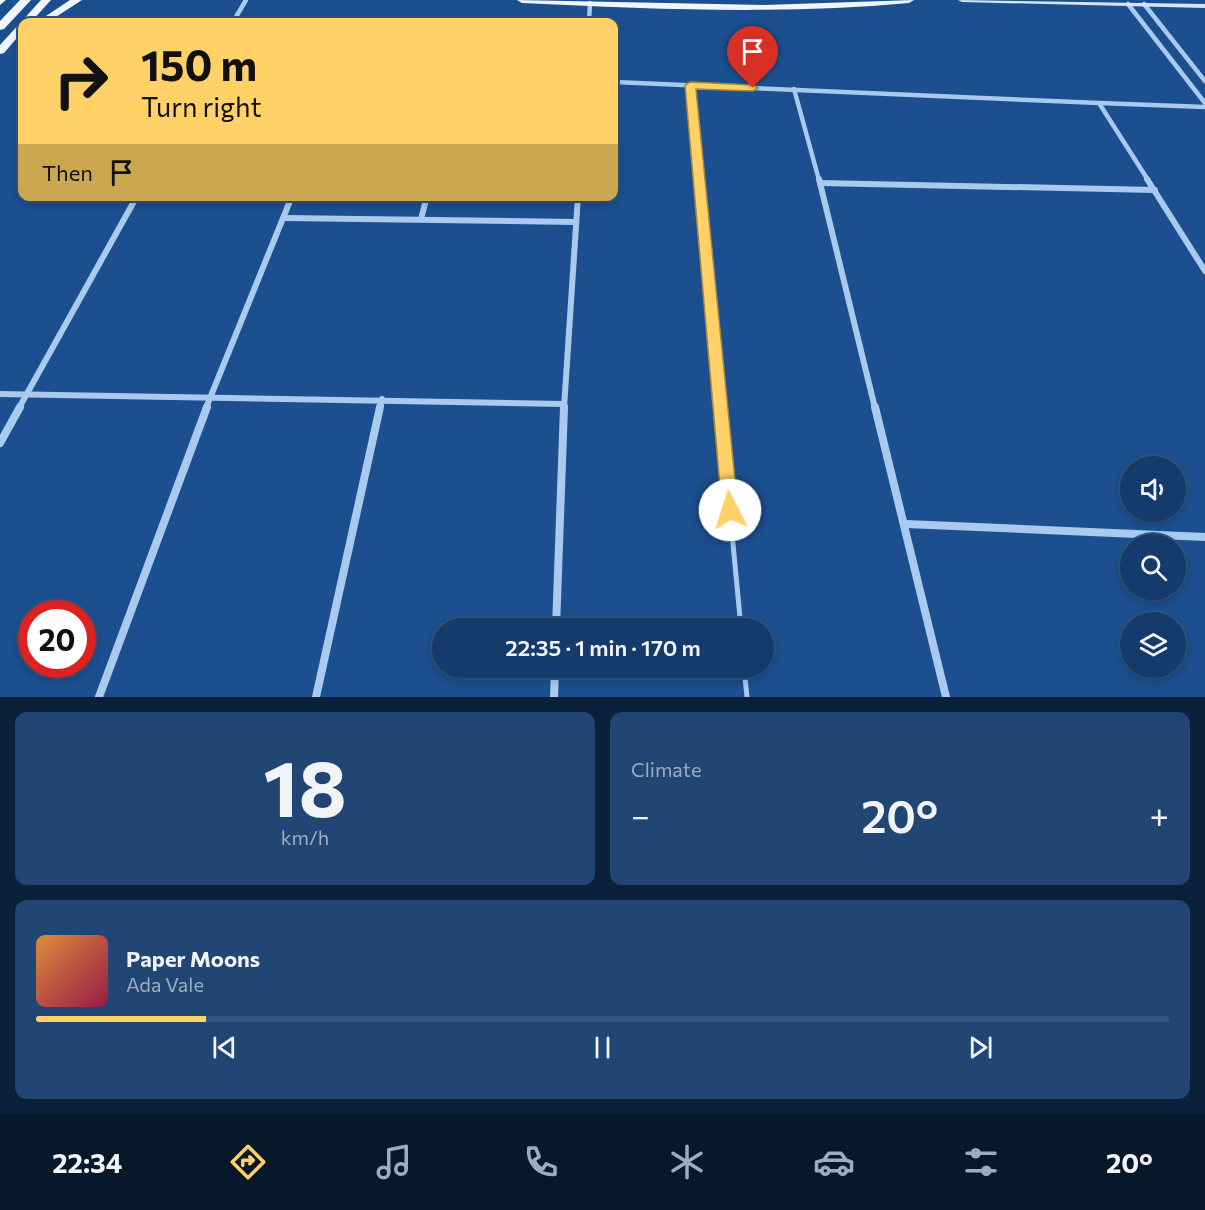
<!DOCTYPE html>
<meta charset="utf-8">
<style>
body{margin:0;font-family:Commissioner,sans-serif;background:#214673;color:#f1f3f6;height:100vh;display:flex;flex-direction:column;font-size:22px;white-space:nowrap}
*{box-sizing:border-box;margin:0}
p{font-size:20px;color:#9dadc1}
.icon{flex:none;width:33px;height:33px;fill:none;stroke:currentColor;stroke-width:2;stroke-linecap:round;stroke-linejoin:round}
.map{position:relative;height:697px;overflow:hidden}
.panel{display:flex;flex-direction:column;gap:15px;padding:15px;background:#0b203b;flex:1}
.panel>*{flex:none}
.top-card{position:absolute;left:18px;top:18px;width:600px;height:183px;border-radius:12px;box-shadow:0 3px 9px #0003,0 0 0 2px #33557e;background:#ffd166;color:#111;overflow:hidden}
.controls{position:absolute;left:1120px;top:456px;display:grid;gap:12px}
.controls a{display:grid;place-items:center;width:66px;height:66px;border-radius:50%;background:#143b6b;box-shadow:0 3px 9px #0003,0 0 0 2px #33557e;font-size:30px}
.speed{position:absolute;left:18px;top:600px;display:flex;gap:12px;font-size:30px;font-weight:700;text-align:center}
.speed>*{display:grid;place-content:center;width:78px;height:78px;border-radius:50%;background:#143b6b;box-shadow:0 3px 9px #0003,0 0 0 2px #33557e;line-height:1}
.speed .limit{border:9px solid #d22;background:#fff;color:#111}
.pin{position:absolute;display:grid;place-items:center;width:51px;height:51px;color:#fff;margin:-62px -26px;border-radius:50% 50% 50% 0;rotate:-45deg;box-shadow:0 0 6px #0007}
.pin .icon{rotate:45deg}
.me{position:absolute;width:66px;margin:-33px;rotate:355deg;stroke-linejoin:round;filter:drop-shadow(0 0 4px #0008)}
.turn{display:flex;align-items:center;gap:21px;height:126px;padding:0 24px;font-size:27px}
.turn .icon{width:78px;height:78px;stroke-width:2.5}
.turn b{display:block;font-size:42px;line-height:51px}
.then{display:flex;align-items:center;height:57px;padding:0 24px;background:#0003;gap:12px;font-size:22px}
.big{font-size:45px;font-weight:600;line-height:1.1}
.panel .tile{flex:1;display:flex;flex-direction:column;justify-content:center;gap:9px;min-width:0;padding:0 21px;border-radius:12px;background:#214673}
.panel .dial{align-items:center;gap:0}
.dial b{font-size:78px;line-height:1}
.song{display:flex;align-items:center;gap:18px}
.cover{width:72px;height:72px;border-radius:9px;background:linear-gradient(135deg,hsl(30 70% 55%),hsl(340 70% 35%))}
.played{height:6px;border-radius:3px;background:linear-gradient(90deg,#ffd166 15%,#33557e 15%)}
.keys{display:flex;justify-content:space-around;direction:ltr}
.heat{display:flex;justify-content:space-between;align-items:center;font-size:33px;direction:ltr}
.panel .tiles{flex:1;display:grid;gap:15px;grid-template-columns:1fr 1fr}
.tile:last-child{grid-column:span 2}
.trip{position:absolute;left:432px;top:618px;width:342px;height:60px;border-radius:30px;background:#143b6b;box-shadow:0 3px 9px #0003,0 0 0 2px #33557e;font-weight:600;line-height:60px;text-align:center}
.tabs{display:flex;height:96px;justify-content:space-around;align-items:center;background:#08182b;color:#9dadc1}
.tabs .icon{width:42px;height:42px}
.tabs .current{color:#ffd166}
.tabs b{font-size:27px;color:#f1f3f6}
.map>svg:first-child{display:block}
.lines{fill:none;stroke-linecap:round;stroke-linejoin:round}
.service-far2{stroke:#a9c9ee;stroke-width:3}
.service-far1{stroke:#a9c9ee;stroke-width:4.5}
.service{stroke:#a9c9ee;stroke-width:5}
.minor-far2{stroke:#a9c9ee;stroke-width:4.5}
.minor-far1{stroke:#a9c9ee;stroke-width:6}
.minor{stroke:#a9c9ee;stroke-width:8}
.secondary{fill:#d6e6fa;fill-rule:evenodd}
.primary{fill:#f0f6ff;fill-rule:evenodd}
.route{fill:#ffd166;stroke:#a68842;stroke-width:1.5}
</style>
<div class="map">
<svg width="1205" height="697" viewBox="0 0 1205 697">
<rect width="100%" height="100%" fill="#1b4f8f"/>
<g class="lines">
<polyline class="service-far2" points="690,85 699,180"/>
<polyline class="service-far1" points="699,179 720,408"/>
<g class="service">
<polyline points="720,407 741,628"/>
<polyline points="744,668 747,697"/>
</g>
<g class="minor-far2">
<polyline points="1128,4 1205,103"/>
<polyline points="1144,4 1205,81"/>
<polyline points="233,22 246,0"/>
<polyline points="589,22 590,3"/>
<polyline points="614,82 1099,103 1148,180"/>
<polyline points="794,89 819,180"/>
<polyline points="1099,103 1205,107"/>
</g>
<g class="minor-far1">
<polyline points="819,179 875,408"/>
<polyline points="1147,179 1205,271"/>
<polyline points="820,183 1155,190"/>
<polyline points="285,218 576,222"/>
<polyline points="421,219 427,196"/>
<polyline points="0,394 564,404"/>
<polyline points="19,408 137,196"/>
<polyline points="206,408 292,196"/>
<polyline points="380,408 382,399"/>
<polyline points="564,408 578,196"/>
</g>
<g class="minor">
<polyline points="875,407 946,697"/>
<polyline points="0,443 20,407"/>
<polyline points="906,524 1205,537"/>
<polyline points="556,628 564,407"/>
<polyline points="99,697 207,407"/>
<polyline points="316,697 380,407"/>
<polyline points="554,697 555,668"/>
</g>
<polygon class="secondary" points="958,0 1205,4 1205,8 962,2"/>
<g class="primary">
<polygon points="0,0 6,0 0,5"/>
<polygon points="20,0 31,0 4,29 0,30 0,21"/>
<polygon points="41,0 51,0 31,22 22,22 22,32 4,53 0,54 0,45"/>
<polygon points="70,0 82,0 48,22 37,22"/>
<path d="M 517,0 L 764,5 L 914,0 L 909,3 C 780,15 651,9 522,3 Z"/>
</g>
</g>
<polygon class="route" points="690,82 753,85 758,88 753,91 696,89 738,510 735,516 730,518 724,516 722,510 685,85"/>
</svg>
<div class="controls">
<a><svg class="icon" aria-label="sound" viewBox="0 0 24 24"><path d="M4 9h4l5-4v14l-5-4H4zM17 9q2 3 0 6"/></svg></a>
<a><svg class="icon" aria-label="search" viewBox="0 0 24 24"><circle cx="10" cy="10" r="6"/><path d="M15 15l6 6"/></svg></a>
<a><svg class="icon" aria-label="layers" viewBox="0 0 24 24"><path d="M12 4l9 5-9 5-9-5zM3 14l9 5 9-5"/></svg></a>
</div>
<div class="speed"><div class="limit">20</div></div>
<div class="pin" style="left:753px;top:88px;background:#d93025"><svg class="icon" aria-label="arrive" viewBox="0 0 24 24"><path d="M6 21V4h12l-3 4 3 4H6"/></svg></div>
<svg class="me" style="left:730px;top:510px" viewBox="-20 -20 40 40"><circle r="19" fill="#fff"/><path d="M0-13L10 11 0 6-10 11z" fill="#ffd166"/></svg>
<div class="trip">22:35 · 1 min · 170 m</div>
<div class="top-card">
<div class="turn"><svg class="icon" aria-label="right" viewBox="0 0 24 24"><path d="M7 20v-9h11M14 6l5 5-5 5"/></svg><div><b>150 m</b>Turn right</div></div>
<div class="then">Then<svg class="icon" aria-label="arrive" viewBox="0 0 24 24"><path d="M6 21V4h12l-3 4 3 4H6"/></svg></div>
</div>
</div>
<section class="panel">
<div class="tiles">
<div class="tile dial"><b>18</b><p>km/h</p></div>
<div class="tile"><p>Climate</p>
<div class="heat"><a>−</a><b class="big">20°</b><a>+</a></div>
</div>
<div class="tile">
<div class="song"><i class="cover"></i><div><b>Paper Moons</b><p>Ada Vale</p></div></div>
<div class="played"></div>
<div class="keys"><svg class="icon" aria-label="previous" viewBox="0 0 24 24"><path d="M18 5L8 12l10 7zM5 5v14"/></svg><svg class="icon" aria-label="pause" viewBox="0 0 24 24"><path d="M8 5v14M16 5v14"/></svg><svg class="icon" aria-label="next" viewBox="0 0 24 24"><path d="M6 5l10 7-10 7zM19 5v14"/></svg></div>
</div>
</div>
</section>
<nav class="tabs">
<b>22:34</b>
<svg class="icon current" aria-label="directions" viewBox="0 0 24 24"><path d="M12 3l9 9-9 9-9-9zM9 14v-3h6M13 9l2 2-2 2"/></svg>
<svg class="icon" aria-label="music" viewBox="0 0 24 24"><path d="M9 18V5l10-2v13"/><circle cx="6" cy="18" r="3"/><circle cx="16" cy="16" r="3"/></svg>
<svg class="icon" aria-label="phone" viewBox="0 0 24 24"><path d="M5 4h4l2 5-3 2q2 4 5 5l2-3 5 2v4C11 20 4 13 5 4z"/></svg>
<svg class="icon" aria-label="climate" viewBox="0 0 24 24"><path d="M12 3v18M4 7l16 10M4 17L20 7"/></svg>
<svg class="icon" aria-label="car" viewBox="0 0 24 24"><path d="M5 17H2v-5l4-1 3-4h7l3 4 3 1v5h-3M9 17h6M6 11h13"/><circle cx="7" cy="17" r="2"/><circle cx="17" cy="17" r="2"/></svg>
<svg class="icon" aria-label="filters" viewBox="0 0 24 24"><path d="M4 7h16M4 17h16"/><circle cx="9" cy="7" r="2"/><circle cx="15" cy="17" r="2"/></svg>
<b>20°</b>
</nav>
